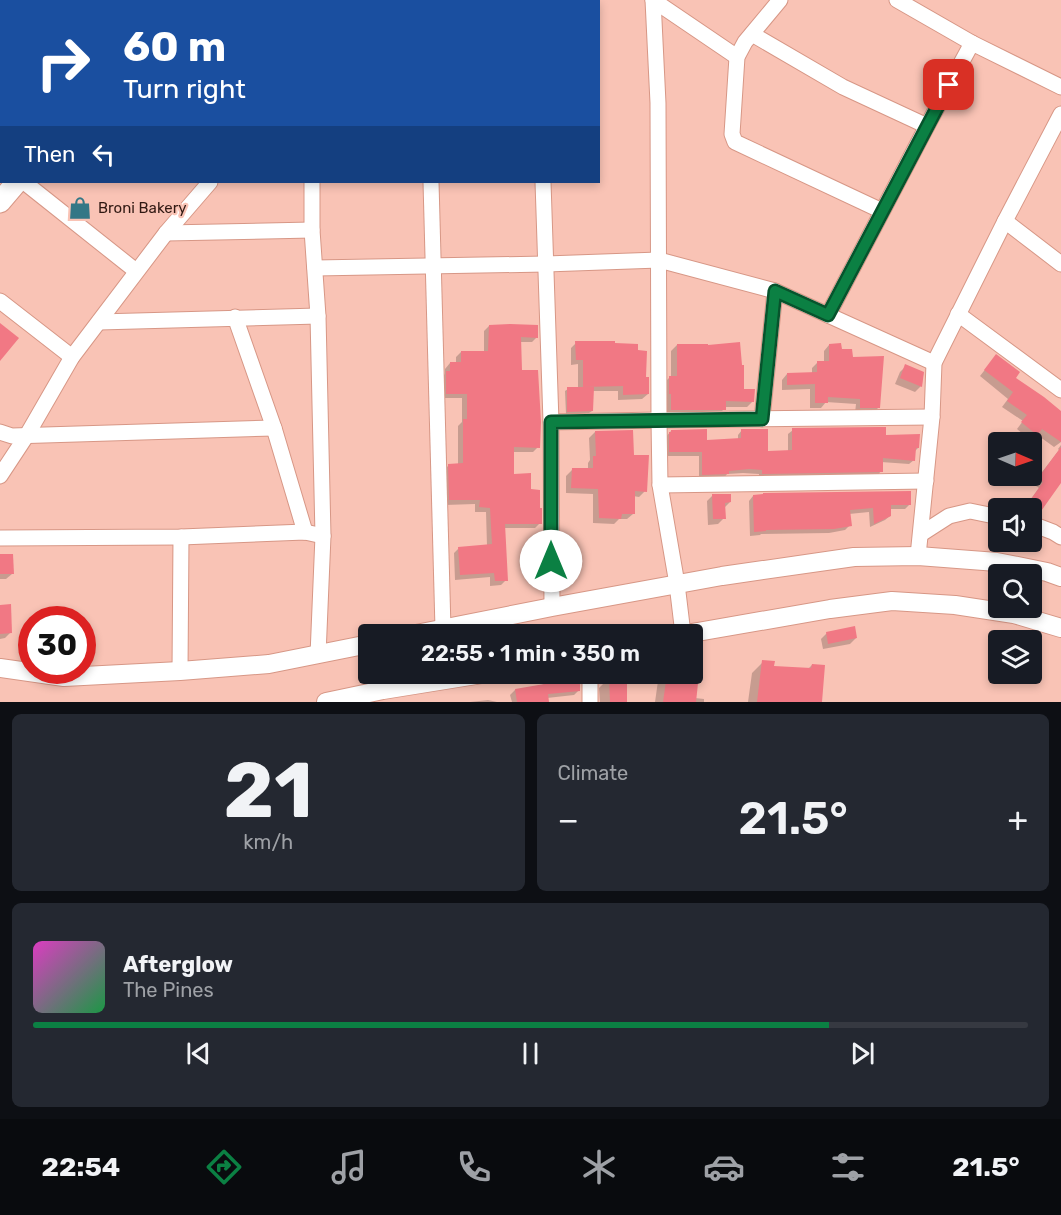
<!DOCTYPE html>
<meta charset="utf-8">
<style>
body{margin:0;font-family:Rubik,sans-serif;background:#242831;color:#f1f3f6;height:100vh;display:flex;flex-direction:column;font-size:22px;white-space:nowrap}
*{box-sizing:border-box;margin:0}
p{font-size:20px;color:#9ea1a6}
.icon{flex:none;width:33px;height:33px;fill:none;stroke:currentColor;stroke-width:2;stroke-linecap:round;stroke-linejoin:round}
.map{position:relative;height:702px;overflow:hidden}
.drawer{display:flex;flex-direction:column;gap:12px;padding:12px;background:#0d0f14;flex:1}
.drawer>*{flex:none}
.hud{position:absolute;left:0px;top:0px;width:600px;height:183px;box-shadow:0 3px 9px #0003;background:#1a4fa0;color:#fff;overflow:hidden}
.needle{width:39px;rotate:92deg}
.fabs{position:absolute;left:988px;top:432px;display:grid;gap:12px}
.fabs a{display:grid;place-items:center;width:54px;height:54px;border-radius:6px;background:#171b24;box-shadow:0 3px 9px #0003;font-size:30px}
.speed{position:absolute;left:18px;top:606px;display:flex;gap:12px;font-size:30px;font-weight:700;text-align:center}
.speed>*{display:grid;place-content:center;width:78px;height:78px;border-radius:50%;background:#171b24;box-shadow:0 3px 9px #0003;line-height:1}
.speed .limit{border:9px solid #d22;background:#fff;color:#111}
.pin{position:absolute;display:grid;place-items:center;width:51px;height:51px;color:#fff;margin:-26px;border-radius:12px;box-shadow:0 3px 9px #0006}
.me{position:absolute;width:66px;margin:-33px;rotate:0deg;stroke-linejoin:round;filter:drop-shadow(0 0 4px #0008)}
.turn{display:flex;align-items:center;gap:21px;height:126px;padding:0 24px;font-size:27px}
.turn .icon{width:78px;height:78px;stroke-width:2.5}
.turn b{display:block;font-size:42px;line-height:51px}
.then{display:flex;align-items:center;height:57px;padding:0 24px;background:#0003;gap:12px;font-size:22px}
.big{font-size:45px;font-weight:600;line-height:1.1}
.drawer .widget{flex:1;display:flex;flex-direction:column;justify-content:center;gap:9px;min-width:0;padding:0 21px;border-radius:9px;background:#242831}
.drawer .dial{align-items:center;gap:0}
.dial b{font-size:78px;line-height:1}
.song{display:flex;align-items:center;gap:18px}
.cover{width:72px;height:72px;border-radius:9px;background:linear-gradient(135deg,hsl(310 70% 55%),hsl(140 70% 35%))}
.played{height:6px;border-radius:3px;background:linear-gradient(90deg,#0b8043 80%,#363941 80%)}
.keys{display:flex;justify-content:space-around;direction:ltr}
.heat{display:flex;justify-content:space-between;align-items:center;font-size:33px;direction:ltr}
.drawer .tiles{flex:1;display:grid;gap:12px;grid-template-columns:1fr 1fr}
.widget:last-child{grid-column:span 2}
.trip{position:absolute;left:358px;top:624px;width:345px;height:60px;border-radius:6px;background:#171b24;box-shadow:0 3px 9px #0003;font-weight:600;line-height:60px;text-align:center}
.tabs{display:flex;height:96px;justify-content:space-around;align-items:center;background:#090b0e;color:#9ea1a6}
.tabs .icon{width:42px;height:42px}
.tabs .selected{color:#0b8043}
.tabs b{font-size:27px;color:#f1f3f6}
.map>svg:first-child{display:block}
.shadow{fill:#0003}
.building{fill:#f17884}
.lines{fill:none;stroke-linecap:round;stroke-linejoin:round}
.minor-casing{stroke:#d79786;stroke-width:17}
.major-casing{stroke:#d79786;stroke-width:20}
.highway-casing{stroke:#d79786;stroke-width:23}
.minor{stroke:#fff;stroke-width:15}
.major{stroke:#fff;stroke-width:18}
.highway{stroke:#fff;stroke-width:21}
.route-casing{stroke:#07532c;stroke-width:15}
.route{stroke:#0b8043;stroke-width:10}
.labels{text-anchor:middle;stroke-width:4.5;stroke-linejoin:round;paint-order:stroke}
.poi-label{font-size:15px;fill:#311913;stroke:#f9c3b5;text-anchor:start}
</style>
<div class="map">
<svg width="1061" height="702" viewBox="0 0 1061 702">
<rect width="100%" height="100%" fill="#f9c3b5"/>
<g class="shadow">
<polygon points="489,326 537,337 532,342 520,342 520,371 538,447 533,452 512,452 512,475 529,491 540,523 535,528 504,528 506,580 501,585 490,586 490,577 455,580 454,553 459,548 487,546 486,512 475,512 475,504 445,505 444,470 449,465 458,465 458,426 462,422 462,398 442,398 441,378 445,374 445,369 450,363 456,364 456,357 461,352 484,352 484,331"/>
<polygon points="576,343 645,378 648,394 642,399 618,400 618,391 592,391 592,411 589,413 566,414 565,391 568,389 578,388 578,364 571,365 571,348"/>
<polygon points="677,345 743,390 753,401 747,407 724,407 724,409 718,415 666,415 663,384 669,378 671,378 671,351"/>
<polygon points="829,345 851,358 879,407 873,413 855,413 856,404 826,402 821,408 810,408 810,389 782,390 782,380 787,374 812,374 812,368 817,363 824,363 824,351"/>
<polygon points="991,362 1061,413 1061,442 1054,447 1036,434 1030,440 1017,429 1023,421 1002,407 1008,399 980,376"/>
<polygon points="906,366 921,386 915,392 895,384 900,372"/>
<polygon points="742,430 767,453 788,452 788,434 793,430 885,437 918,448 915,451 914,460 909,464 881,462 881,471 877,476 759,477 759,474 743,473 727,474 724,478 699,478 699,456 665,456 665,438 671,431 705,442 738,439 738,435"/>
<polygon points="595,432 633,456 645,491 639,497 633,496 633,514 627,519 619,519 614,524 593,523 593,494 566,493 566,476 572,470 588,470 588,463 590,460 589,438"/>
<polygon points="1061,445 1061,480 1038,513 1032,518 1032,508 1024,508 1039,488 1033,484 1059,450 1058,449"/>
<polygon points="713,495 730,502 724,508 724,518 718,524 708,525 707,501"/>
<polygon points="753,496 910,504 905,509 889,509 890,516 885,520 870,527 869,512 849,514 850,525 845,530 829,533 761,534 760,535 750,536 749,501"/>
<polygon points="0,555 12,574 6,579 0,579"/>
<polygon points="0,606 11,632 5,638 0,639"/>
<polygon points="827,633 856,638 850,644 823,649 821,639"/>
<polygon points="699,656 695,698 704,699 704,702 655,702 659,674 693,674 693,657"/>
<polygon points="763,662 773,667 808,669 812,665 821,702 748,702 752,673"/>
<polygon points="610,677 625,702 600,702 599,688"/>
<polygon points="545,683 545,684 579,690 574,695 547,698 548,702 512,702 510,695 515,690 542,685"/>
<polygon points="488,700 497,702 470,702"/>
</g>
<g class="building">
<polygon points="0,323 19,338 0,361"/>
<polygon points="510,324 538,325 538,338 521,337 522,370 538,370 541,422 540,448 514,447 514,474 531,473 531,489 540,490 540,508 542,508 542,524 505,524 508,581 495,581 494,573 460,575 458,547 492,544 490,508 479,507 480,500 449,500 448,464 463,463 463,419 467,419 467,394 446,394 446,371 450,371 450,362 461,362 461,351 488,351 489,325"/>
<polygon points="575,341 615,341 615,343 638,344 638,350 647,351 646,377 649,377 649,394 623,395 623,386 583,387 583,360 576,360"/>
<polygon points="740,342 742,365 744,365 744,389 755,389 754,402 726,401 726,410 671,410 671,394 669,394 669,376 677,376 677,344 708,344 708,345"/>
<polygon points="841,343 842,349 852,349 853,357 884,356 880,408 860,408 860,399 828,397 828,403 815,403 815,384 787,385 787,373 817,372 817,361 829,361 829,344"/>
<polygon points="996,354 1020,372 1016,378 1044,397 1061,411 1061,442 1042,429 1037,435 1021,422 1027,415 1007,401 1013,392 984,370"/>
<polygon points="905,364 924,372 922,387 900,378"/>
<polygon points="567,387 594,387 593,411 567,412"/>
<polygon points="879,427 879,429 879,427 886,427 886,435 920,434 919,448 916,448 915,461 883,458 883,472 762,474 762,470 749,469 729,471 729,474 702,475 702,452 669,452 669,432 671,432 671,430 707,429 707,440 741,438 741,429 768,429 768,451 792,450 792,428"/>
<polygon points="633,430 634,455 649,455 647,492 635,491 635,514 622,514 621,519 599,518 598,489 571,488 572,468 593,468 593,456 596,456 595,431"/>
<polygon points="1061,447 1061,483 1039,514 1027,505 1043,482 1038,478"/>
<polygon points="911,491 911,505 891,505 891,516 874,524 873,508 850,510 852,526 834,529 766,530 766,531 754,532 753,495 763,494 763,493"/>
<polygon points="712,494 731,494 731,502 725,503 726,519 713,519"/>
<polygon points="0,554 13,554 14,574 0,574"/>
<polygon points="11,604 12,633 0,634 0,605"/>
<polygon points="855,626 857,638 828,644 826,632"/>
<polygon points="762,660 775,661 774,666 811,668 812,664 825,665 822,702 757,702"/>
<polygon points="667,674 699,674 696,702 663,702"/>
<polygon points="627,675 627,702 610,702 609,676"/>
<polygon points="580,678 580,691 548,694 549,702 517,702 515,689"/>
</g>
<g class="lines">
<g class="minor-casing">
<g id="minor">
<polyline points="293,0 295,2"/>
<polyline points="426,0 426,2"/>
<polyline points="539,0 539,2"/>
<polyline points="653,0 658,103 659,420 660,485 677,584 683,634"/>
<polyline points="653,0 737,57"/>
<polyline points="780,0 745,42 737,57 732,134 735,142 882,211"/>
<polyline points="897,0 972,43 1061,87"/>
<polyline points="355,2 356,0"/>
<polyline points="752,34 843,87 927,126"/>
<polyline points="24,182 136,271"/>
<polyline points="312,182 312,230 318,316 323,536 318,655"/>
<polyline points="431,182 443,629"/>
<polyline points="543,182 551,422 552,607"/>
<polyline points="1005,221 1061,264"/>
<polyline points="166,233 312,230"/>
<polyline points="315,268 546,264 659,260 775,291 934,363"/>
<polyline points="0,301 72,357"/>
<polyline points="958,314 1061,390"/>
<polyline points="828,315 927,126 972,43"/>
<polyline points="235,317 274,428 305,532"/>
<polyline points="99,322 318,316"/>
<polyline points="762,419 775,291"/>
<polyline points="551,422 659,420 932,417"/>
<polyline points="0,432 12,436 274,428"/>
<polyline points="0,476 27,435 72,357 166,233 210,182"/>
<polyline points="660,485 926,481"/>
<polyline points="1032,524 1053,532 1061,537"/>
<polyline points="921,534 949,516 970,511 999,517"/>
<polyline points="0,538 181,537 305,532 323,536"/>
<polyline points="918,556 932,417 934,363 1005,221 1061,114"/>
<polyline points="180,671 181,537"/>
<polyline points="590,674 590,702"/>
</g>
</g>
<g class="major-casing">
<g id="major">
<polyline points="416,634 552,607 722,576 854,557 918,556 997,562 1047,572 1061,577"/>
<polyline points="686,634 830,609 892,601 955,605 1014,614 1061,628"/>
<polyline points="0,668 64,677 180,671 269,664 369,644"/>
<polyline points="326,702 383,690 482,674"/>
</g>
</g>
<g class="highway-casing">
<g id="highway">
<polyline points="106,2 107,0"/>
<polyline points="169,2 170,0"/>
<polyline points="0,127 2,126"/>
<polyline points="0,202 17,182"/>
</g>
</g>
<use href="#minor" class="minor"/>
<use href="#major" class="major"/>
<use href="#highway" class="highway"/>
</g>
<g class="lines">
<g class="route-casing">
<polyline id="route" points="551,561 551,422 762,419 775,291 828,315 949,85"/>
</g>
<use href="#route" class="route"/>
</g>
<defs>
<g id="shop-bare" transform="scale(1.8)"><path d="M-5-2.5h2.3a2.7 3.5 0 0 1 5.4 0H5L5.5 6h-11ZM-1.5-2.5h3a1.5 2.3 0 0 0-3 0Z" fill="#337786" stroke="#f9c3b5" stroke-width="2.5" paint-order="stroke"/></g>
</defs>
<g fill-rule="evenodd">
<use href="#shop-bare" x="80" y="208"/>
</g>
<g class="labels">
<g class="poi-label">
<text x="98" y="213">Broni Bakery</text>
</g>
</g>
</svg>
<div class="fabs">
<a><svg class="needle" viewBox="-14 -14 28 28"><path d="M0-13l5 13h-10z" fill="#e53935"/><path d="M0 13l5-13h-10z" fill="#9ea1a6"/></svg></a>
<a><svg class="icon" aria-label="sound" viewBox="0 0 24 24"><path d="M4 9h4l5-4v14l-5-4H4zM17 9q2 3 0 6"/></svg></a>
<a><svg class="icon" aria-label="search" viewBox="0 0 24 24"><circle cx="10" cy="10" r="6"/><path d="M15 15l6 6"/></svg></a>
<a><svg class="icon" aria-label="layers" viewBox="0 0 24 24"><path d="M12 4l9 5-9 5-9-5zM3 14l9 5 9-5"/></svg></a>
</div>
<div class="speed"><div class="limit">30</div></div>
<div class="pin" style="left:949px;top:85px;background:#d93025"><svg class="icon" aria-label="arrive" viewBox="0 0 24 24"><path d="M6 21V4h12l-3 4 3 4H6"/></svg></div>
<svg class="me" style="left:551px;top:561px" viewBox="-20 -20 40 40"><circle r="19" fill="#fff"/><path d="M0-13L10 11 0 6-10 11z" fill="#0b8043"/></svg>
<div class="trip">22:55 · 1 min · 350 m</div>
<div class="hud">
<div class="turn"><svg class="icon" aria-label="right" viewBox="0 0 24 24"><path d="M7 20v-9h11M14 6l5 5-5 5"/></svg><div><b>60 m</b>Turn right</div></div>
<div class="then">Then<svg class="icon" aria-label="left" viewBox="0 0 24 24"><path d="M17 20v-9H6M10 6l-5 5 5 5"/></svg></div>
</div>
</div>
<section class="drawer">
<div class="tiles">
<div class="widget dial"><b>21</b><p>km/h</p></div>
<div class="widget"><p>Climate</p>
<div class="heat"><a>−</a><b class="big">21.5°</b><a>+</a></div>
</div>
<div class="widget">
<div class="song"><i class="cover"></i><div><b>Afterglow</b><p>The Pines</p></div></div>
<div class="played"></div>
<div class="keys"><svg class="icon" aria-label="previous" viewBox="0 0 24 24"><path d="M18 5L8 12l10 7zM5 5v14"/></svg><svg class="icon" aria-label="pause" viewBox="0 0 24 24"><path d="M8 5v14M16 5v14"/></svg><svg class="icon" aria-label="next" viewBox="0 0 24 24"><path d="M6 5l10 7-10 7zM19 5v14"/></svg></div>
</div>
</div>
</section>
<nav class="tabs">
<b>22:54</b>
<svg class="icon selected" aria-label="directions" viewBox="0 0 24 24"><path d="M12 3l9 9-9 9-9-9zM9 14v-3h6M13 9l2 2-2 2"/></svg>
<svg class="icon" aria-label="music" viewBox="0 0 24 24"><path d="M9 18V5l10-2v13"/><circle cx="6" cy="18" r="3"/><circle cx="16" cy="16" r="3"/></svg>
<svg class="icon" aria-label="phone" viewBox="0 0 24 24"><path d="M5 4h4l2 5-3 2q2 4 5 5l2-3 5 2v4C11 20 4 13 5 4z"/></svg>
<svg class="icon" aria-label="climate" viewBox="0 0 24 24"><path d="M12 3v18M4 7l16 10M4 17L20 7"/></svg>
<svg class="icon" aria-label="car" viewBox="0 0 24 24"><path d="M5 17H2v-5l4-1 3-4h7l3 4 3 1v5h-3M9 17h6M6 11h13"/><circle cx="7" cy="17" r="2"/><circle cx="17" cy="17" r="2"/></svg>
<svg class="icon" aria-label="filters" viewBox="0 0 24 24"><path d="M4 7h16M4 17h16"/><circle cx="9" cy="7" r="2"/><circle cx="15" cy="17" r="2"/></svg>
<b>21.5°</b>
</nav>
